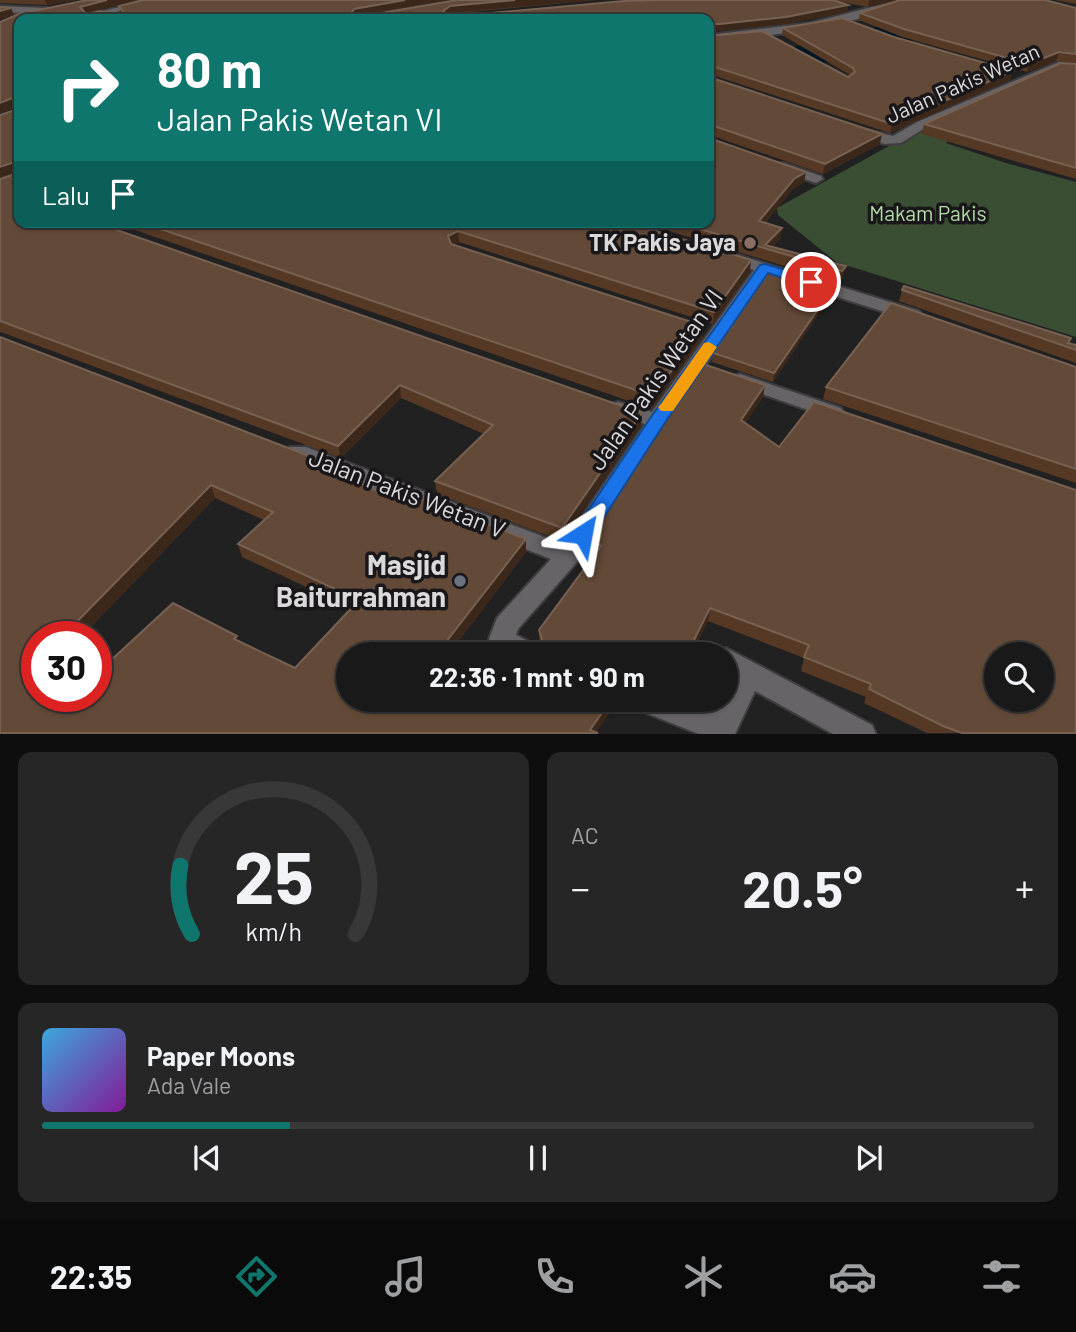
<!DOCTYPE html>
<html lang="id">
<meta charset="utf-8">
<style>
body{margin:0;font-family:Barlow,sans-serif;background:#272627;color:#f1f3f6;height:100vh;display:flex;flex-direction:column;font-size:26px;white-space:nowrap}
*{box-sizing:border-box;margin:0}
p{font-size:23px;color:#9fa0a2}
.icon{flex:none;width:38px;height:38px;fill:none;stroke:currentColor;stroke-width:2;stroke-linecap:round;stroke-linejoin:round}
.map{position:relative;height:734px;overflow:hidden}
.panel{display:flex;flex-direction:column;gap:18px;padding:18px;background:#0e0e0e;flex:1}
.panel>*{flex:none}
.hud{position:absolute;left:14px;top:14px;width:700px;height:214px;border-radius:14px;box-shadow:0 2px 5px #0004,0 0 0 2px #383839;background:#0f766e;color:#fff;overflow:hidden}
.controls{position:absolute;left:984px;top:642px;display:grid;gap:14px}
.controls a{display:grid;place-items:center;width:70px;height:70px;border-radius:50%;background:#1a191a;box-shadow:0 2px 5px #0004,0 0 0 2px #383839;font-size:35px}
.speed{position:absolute;left:21px;top:621px;display:flex;gap:14px;font-size:35px;font-weight:700;text-align:center}
.speed>*{display:grid;place-content:center;width:91px;height:91px;border-radius:50%;background:#1a191a;box-shadow:0 2px 5px #0004,0 0 0 2px #383839;line-height:1}
.speed .limit{border:10px solid #d22;background:#fff;color:#111}
.pin{position:absolute;display:grid;place-items:center;width:60px;height:60px;color:#fff;margin:-30px;border:4px solid #fff;border-radius:50%;box-shadow:0 2px 7px #0007}
.me{position:absolute;width:77px;margin:-38px;rotate:34deg;stroke-linejoin:round;filter:drop-shadow(0 0 5px #0008)}
.turn{display:flex;align-items:center;gap:24px;height:147px;padding:0 28px;font-size:32px}
.turn .icon{width:91px;height:91px;stroke-width:2.5}
.turn b{display:block;font-size:49px;line-height:60px}
.then{display:flex;align-items:center;height:66px;padding:0 28px;background:#0003;gap:14px;font-size:26px}
.big{font-size:52px;font-weight:700;line-height:1.1}
.panel .tile{flex:1;display:flex;flex-direction:column;justify-content:center;gap:10px;min-width:0;padding:0 24px;border-radius:14px;background:#272627}
.panel .dial{align-items:center;gap:0}
.dial svg{height:182px;overflow:visible;fill:none;stroke:#383839;stroke-width:7;stroke-linecap:round;text-anchor:middle}
.dial text{fill:#f1f3f6;stroke:none}
.song{display:flex;align-items:center;gap:21px}
.cover{width:84px;height:84px;border-radius:10px;background:linear-gradient(135deg,hsl(200 70% 55%),hsl(290 70% 35%))}
.played{height:7px;border-radius:4px;background:linear-gradient(90deg,#0f766e 25%,#383839 25%)}
.keys{display:flex;justify-content:space-around;direction:ltr}
.heat{display:flex;justify-content:space-between;align-items:center;font-size:38px;direction:ltr}
.panel .tiles{flex:1;display:grid;gap:18px;grid-template-columns:1fr 1fr}
.tile:last-child{grid-column:span 2}
.trip{position:absolute;left:336px;top:642px;width:402px;height:70px;border-radius:35px;background:#1a191a;box-shadow:0 2px 5px #0004,0 0 0 2px #383839;font-weight:700;line-height:70px;text-align:center}
.dock{display:flex;height:112px;justify-content:space-around;align-items:center;background:#0a0a0a;color:#9fa0a2}
.dock .icon{width:49px;height:49px}
.dock .current{color:#0f766e}
.dock b{font-size:32px;color:#f1f3f6}
.map>svg:first-child{display:block}
.green{fill:#3a4e34}
.lines{fill:none;stroke-linecap:round;stroke-linejoin:round}
.river{fill:#001524;fill-rule:evenodd}
.minor-casing{stroke:#3e3c3e;stroke-width:4}
.tertiary-casing{stroke:#3e3c3e;stroke-width:4}
.minor{fill:#666467;fill-rule:evenodd}
.tertiary{fill:#666467;fill-rule:evenodd}
.wall{fill:#553925;fill-rule:evenodd}
.shaded-wall{fill:#3b281b}
.building{fill:#634a38;stroke:#766152;stroke-width:2;fill-rule:evenodd}
.route{fill:#1a73e8;stroke:#114b97;stroke-width:2}
.slow{fill:#f59e0b}
.education-dot{fill:#8d6e63;stroke:#191719;stroke-width:2.5}
.worship-dot{fill:#6b7280;stroke:#191719;stroke-width:2.5}
.labels{text-anchor:middle;stroke-width:7;stroke-linejoin:round;paint-order:stroke}
.far-street-label{font-size:21px;fill:#dbdadb;stroke:#191719}
.far-park-label{font-size:21px;fill:#b4dda7;stroke:#191719}
.poi-label{font-size:24px;font-weight:bold;fill:#dbdadb;stroke:#191719;text-anchor:end}
.street-label{font-size:24px;fill:#dbdadb;stroke:#191719}
.near-poi-label{font-size:28px;font-weight:bold;fill:#dbdadb;stroke:#191719;text-anchor:end}
</style>
<div class="map">
<svg width="1076" height="734" viewBox="0 0 1076 734">
<rect width="100%" height="100%" fill="#222122"/>
<polygon class="green" points="925,126 953,135 946,143 1006,163 1076,182 1076,337 836,262 778,215 777,208"/>
<g class="lines">
<polygon class="river" points="954,0 1002,0 997,7 918,39 809,67 795,63 789,55 795,47 892,23"/>
<g class="minor-casing">
<g id="minor">
<path d="M 899,0 L 913,0 C 901,8 885,11 872,15 C 819,30 764,37 709,41 L 709,35 L 810,23 Z"/>
<polygon points="0,6 47,8 52,11 47,14 0,12"/>
<polygon points="1059,62 1076,65 1076,71 1060,68 1029,80 925,128 901,143 884,144 852,132 858,128 893,136 917,122"/>
<polygon points="783,163 821,176 823,179 816,183 778,170 778,164"/>
<path d="M 728,252 L 919,311 L 922,315 L 919,319 L 907,319 L 768,275 L 665,424 L 577,562 L 518,629 L 516,635 L 538,646 L 541,654 C 521,654 499,660 489,639 L 497,618 L 551,559 L 290,457 L 287,452 L 290,447 L 306,447 L 563,544 L 645,424 L 611,412 L 608,408 L 611,404 L 618,402 L 652,412 L 754,270 L 722,260 L 720,257 Z"/>
<polygon points="740,374 841,408 844,413 841,418 834,419 733,384 730,380 733,376"/>
<polygon points="726,648 872,725 876,734 833,734 755,691 735,734 699,734 636,709 632,700 679,700 714,713 721,700 726,700 726,691 734,678 726,673 726,654 715,654 716,651"/>
</g>
</g>
<g class="tertiary-casing">
<polygon id="tertiary" points="148,0 165,0 87,19 70,19"/>
</g>
<use href="#minor" class="minor"/>
<use href="#tertiary" class="tertiary"/>
</g>
<g class="wall">
<polygon points="0,0 76,0 47,5 0,3"/>
<polygon points="87,0 138,0 86,13 100,11 115,14 121,14 119,6 143,0 447,0 368,14 375,14 457,0 595,0 450,14 479,14 624,1 657,0 1045,0 1076,8 1076,63 1056,61 1027,72 902,37 859,20 860,13 898,1 868,7 836,1 848,5 847,12 785,24 709,32 709,19 19,19 19,222 94,222 642,413 641,425 562,541 437,494 435,481 484,434 401,398 341,458 1,332 0,332 0,179 18,173 18,172 0,178 0,115 18,109 18,107 0,113 0,22 19,14"/>
<polygon points="1055,0 1076,0 1076,4"/>
<polygon points="783,28 894,37 1013,71 1010,80 890,133 709,74 709,77 880,144 823,174 710,135 709,135 709,34 848,77 850,75 782,35"/>
<polygon points="1076,64 1076,179 922,134 924,124"/>
<polygon points="709,138 804,182 793,189 765,223 782,228 780,239 772,247 846,266 843,277 840,283 640,222 709,222"/>
<polygon points="112,222 626,222 750,271 713,324 459,242 453,244 703,337 652,409"/>
<polygon points="832,289 830,297 773,382 712,362 713,353"/>
<polygon points="902,290 1076,345 1076,363 899,301"/>
<path d="M 0,337 L 322,461 L 323,466 L 410,506 L 526,552 L 455,646 L 597,733 L 0,733 ZM 215,498 L 264,520 L 238,544 L 242,557 L 351,608 L 295,668 L 238,641 L 96,696 L 37,696 L 37,637 L 81,637 Z"/>
<polygon points="1076,367 1076,483 823,399 826,387"/>
<polygon points="763,397 745,423 1076,733 927,733 864,703 866,697 801,671 804,658 708,621 691,654 520,654 539,643 539,630 593,556 586,554 586,540"/>
</g>
<g class="shaded-wall">
<polygon points="45,0 76,0 47,5"/>
<polygon points="107,0 138,0 82,15 80,7"/>
<polygon points="405,0 447,0 355,16 352,12 354,9"/>
<polygon points="515,0 595,0 451,13 443,19 443,11 450,6"/>
<polygon points="869,0 901,0 868,7"/>
<polygon points="848,5 847,12 785,24 709,32 710,25"/>
<polygon points="11,8 14,15 0,20 0,11"/>
<polygon points="1059,52 1056,61 1027,72 1029,64"/>
<polygon points="1013,71 1010,80 890,133 892,124"/>
<polygon points="15,97 18,107 0,113 0,103"/>
<polygon points="882,134 880,144 823,174 825,164"/>
<polygon points="17,161 19,171 0,178 0,167"/>
<polygon points="806,172 804,182 793,189 757,232 759,221 794,179"/>
<polygon points="782,228 780,239 769,250 765,245"/>
<polygon points="458,231 459,242 449,247 448,236"/>
<polygon points="751,260 750,271 713,324 714,312"/>
<polygon points="846,266 843,277 840,283 842,271"/>
<polygon points="832,289 830,297 773,382 774,373"/>
<polygon points="704,326 703,337 652,409 653,396"/>
<polygon points="400,385 401,398 341,458 338,446"/>
<polygon points="765,385 763,397 739,433 741,420"/>
<polygon points="642,413 641,425 562,541 562,528"/>
<polygon points="211,485 215,498 81,637 62,637"/>
<polygon points="526,539 526,552 449,654 446,642"/>
<polygon points="710,608 708,621 691,654 687,654"/>
<polygon points="611,700 619,700 596,733 590,730"/>
</g>
<g class="building">
<polygon points="87,0 107,0 80,7 86,14 100,11 115,14 124,13 119,6 143,0 405,0 354,9 352,12 354,14 375,14 457,0 515,0 450,6 443,11 446,14 479,14 624,1 657,0 833,0 848,5 786,17 710,25 709,27 709,19 19,19 19,222 94,222 642,413 562,528 435,481 493,425 400,385 338,446 0,321 0,179 18,173 17,161 0,167 0,115 18,109 19,100 15,97 0,103 0,22 19,14"/>
<polygon points="900,0 1045,0 1076,8 1076,54 1059,52 1029,64 904,29 860,13"/>
<polygon points="0,7 11,8 0,11"/>
<polygon points="842,18 894,37 1013,71 892,124 709,65 709,34 710,36 762,31 848,77 855,72 853,68 783,28"/>
<polygon points="1061,63 1076,64 1076,168 924,124"/>
<polygon points="709,72 709,77 882,134 825,164 711,125 709,127"/>
<polygon points="709,135 709,138 806,172 794,179 759,221 782,228 765,245 846,266 842,271 676,222 709,222"/>
<polygon points="140,222 626,222 751,260 714,312 458,231 448,236 451,244 704,326 653,396"/>
<polygon points="770,270 832,289 774,373 713,353"/>
<polygon points="904,286 1071,338 1068,343 1076,345 1076,350 902,290"/>
<polygon points="891,303 1076,367 1076,469 826,387"/>
<path d="M 0,337 L 322,461 L 319,464 L 410,506 L 418,498 L 526,539 L 446,642 L 473,654 L 348,654 L 348,700 L 611,700 L 590,730 L 598,733 L 0,733 ZM 211,485 L 273,512 L 238,544 L 359,600 L 295,668 L 234,639 L 237,636 L 173,603 L 96,674 L 96,696 L 37,696 L 37,637 L 62,637 Z"/>
<path d="M 703,364 L 765,385 L 741,420 L 779,447 L 814,402 L 1076,490 L 1076,733 L 962,733 L 943,726 L 869,689 L 871,684 L 804,657 L 809,645 L 710,608 L 687,654 L 520,654 L 528,644 L 543,642 L 539,630 L 601,546 L 586,540 ZM 996,654 L 1041,654 L 1041,700 L 996,700 Z"/>
</g>
<polygon class="route" points="765,264 816,279 818,282 811,287 768,273 664,424 590,539 583,541 576,539 573,534 576,528 651,417 760,265"/>
<polygon class="slow" points="709,342 717,347 673,411 661,411 658,407 661,404 704,343"/>
<circle class="education-dot" cx="750" cy="243" r="7"/>
<circle class="worship-dot" cx="460" cy="581" r="7"/>
<g class="labels">
<g class="far-street-label">
<text transform="translate(963 84) rotate(-24)" y="7">Jalan Pakis Wetan</text>
</g>
<g class="far-park-label">
<text x="928" y="221">Makam Pakis</text>
</g>
<g class="poi-label">
<text x="736" y="251">TK Pakis Jaya</text>
</g>
<g class="street-label">
<text transform="translate(656 380) rotate(-55)" y="8">Jalan Pakis Wetan VI</text>
<text transform="translate(407 494) rotate(21)" y="8">Jalan Pakis Wetan V</text>
</g>
<g class="near-poi-label">
<text x="446" y="575">Masjid<tspan x="446" dy="32">Baiturrahman</tspan></text>
</g>
</g>
</svg>
<div class="controls">
<a><svg class="icon" aria-label="search" viewBox="0 0 24 24"><circle cx="10" cy="10" r="6"/><path d="M15 15l6 6"/></svg></a>
</div>
<div class="speed"><div class="limit">30</div></div>
<div class="pin" style="left:811px;top:282px;background:#d93025"><svg class="icon" aria-label="arrive" viewBox="0 0 24 24"><path d="M6 21V4h12l-3 4 3 4H6"/></svg></div>
<svg class="me" style="left:583px;top:534px" viewBox="-20 -20 40 40"><path d="M0-17L14 15 0 8-14 15z" fill="#1a73e8" stroke="#fff" stroke-width="4"/></svg>
<div class="trip">22:36 · 1 mnt · 90 m</div>
<div class="hud">
<div class="turn"><svg class="icon" aria-label="right" viewBox="0 0 24 24"><path d="M7 20v-9h11M14 6l5 5-5 5"/></svg><div><b>80 m</b>Jalan Pakis Wetan VI</div></div>
<div class="then">Lalu<svg class="icon" aria-label="arrive" viewBox="0 0 24 24"><path d="M6 21V4h12l-3 4 3 4H6"/></svg></div>
</div>
</div>
<section class="panel">
<div class="tiles">
<div class="tile dial"><svg viewBox="0 0 100 80">
<path d="M14 69A42 42 0 1 1 86 69"/>
<path d="M14 69A42 42 0 0 1 9 39" stroke="#0f766e"/>
<text x="50" y="56" font-size="32" font-weight="700">25</text>
<text x="50" y="72" font-size="11">km/h</text>
</svg></div>
<div class="tile"><p>AC</p>
<div class="heat"><a>−</a><b class="big">20.5°</b><a>+</a></div>
</div>
<div class="tile">
<div class="song"><i class="cover"></i><div><b>Paper Moons</b><p>Ada Vale</p></div></div>
<div class="played"></div>
<div class="keys"><svg class="icon" aria-label="previous" viewBox="0 0 24 24"><path d="M18 5L8 12l10 7zM5 5v14"/></svg><svg class="icon" aria-label="pause" viewBox="0 0 24 24"><path d="M8 5v14M16 5v14"/></svg><svg class="icon" aria-label="next" viewBox="0 0 24 24"><path d="M6 5l10 7-10 7zM19 5v14"/></svg></div>
</div>
</div>
</section>
<nav class="dock">
<b>22:35</b>
<svg class="icon current" aria-label="directions" viewBox="0 0 24 24"><path d="M12 3l9 9-9 9-9-9zM9 14v-3h6M13 9l2 2-2 2"/></svg>
<svg class="icon" aria-label="music" viewBox="0 0 24 24"><path d="M9 18V5l10-2v13"/><circle cx="6" cy="18" r="3"/><circle cx="16" cy="16" r="3"/></svg>
<svg class="icon" aria-label="phone" viewBox="0 0 24 24"><path d="M5 4h4l2 5-3 2q2 4 5 5l2-3 5 2v4C11 20 4 13 5 4z"/></svg>
<svg class="icon" aria-label="climate" viewBox="0 0 24 24"><path d="M12 3v18M4 7l16 10M4 17L20 7"/></svg>
<svg class="icon" aria-label="car" viewBox="0 0 24 24"><path d="M5 17H2v-5l4-1 3-4h7l3 4 3 1v5h-3M9 17h6M6 11h13"/><circle cx="7" cy="17" r="2"/><circle cx="17" cy="17" r="2"/></svg>
<svg class="icon" aria-label="filters" viewBox="0 0 24 24"><path d="M4 7h16M4 17h16"/><circle cx="9" cy="7" r="2"/><circle cx="15" cy="17" r="2"/></svg>
</nav>
